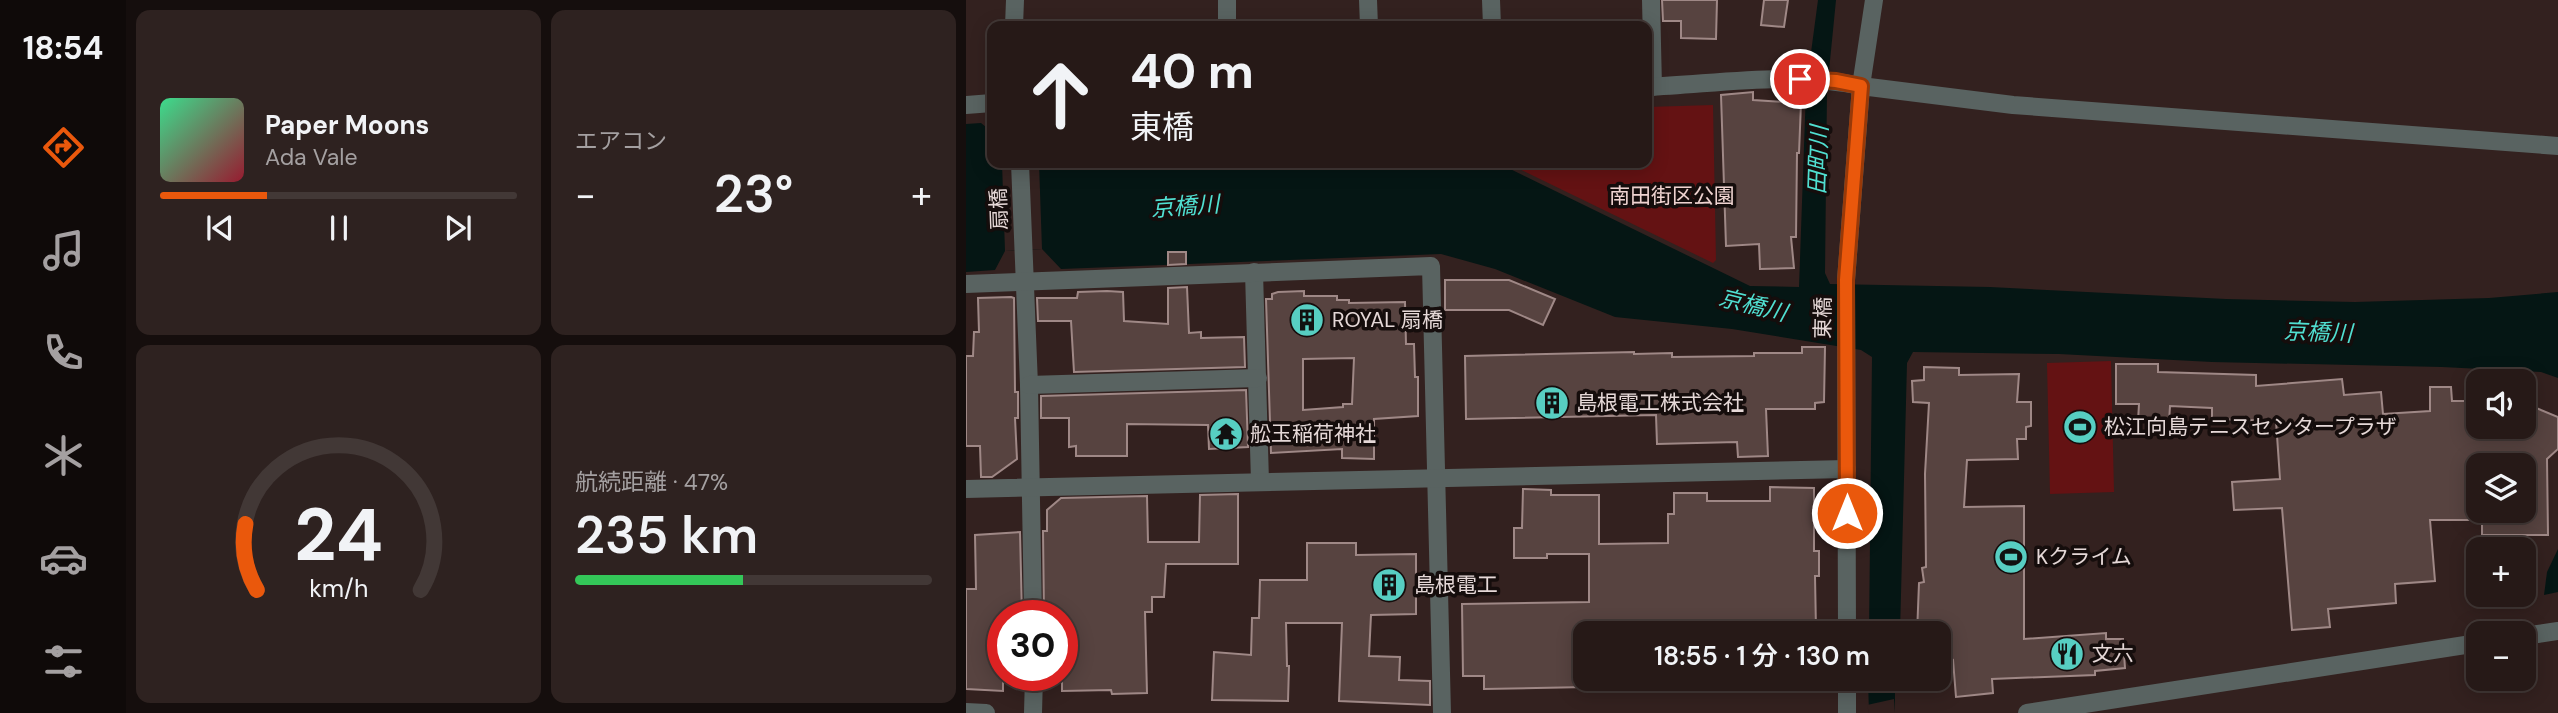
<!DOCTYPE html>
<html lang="ja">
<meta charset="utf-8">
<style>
body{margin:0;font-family:"DM Sans","Noto Sans JP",sans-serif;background:#2e2220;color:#f1f3f6;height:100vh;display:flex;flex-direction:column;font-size:26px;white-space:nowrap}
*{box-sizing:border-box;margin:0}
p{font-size:23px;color:#a4a0a1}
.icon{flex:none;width:38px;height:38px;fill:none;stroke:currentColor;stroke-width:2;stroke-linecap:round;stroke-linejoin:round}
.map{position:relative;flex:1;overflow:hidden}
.side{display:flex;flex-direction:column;gap:10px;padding:10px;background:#150e0d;width:840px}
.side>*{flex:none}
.top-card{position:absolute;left:21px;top:21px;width:665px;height:147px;border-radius:14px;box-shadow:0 4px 18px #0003,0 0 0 2px #423836;background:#261917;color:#f1f3f6;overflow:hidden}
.controls{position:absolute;left:1500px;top:369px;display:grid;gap:14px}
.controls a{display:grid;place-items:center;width:70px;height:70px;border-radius:14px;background:#261917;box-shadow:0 4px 18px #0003,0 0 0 2px #423836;font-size:35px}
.speed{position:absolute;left:21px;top:600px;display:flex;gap:14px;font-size:35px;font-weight:700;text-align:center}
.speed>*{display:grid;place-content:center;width:91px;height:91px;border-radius:50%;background:#261917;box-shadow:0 4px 18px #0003,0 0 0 2px #423836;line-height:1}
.speed .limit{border:10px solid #d22;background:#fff;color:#111}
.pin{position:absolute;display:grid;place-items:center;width:60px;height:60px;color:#fff;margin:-30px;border:4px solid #fff;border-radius:50%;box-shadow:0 2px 7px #0007}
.me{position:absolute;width:77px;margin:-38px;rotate:0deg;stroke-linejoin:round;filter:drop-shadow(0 0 5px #0008)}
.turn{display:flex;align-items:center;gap:24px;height:147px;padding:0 28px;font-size:32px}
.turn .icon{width:91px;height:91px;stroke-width:2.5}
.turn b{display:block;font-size:49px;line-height:60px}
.big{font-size:52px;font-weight:600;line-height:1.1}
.side .tile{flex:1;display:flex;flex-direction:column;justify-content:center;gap:10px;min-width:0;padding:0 24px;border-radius:14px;background:#2e2220}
.side .dial{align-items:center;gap:0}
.dial svg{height:182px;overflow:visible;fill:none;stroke:#423836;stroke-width:7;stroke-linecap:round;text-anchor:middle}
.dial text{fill:#f1f3f6;stroke:none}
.song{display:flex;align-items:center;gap:21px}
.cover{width:84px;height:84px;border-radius:10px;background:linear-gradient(135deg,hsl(150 70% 55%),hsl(350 70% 35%))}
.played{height:7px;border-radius:4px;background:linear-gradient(90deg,#ea580c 30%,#423836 30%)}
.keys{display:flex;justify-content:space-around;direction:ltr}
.heat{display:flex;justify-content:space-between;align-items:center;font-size:38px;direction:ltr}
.charge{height:10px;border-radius:5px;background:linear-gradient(90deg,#34c759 47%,#423836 0)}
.side .tiles{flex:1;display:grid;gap:10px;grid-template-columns:repeat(2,1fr)}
.trip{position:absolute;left:607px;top:621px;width:378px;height:70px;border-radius:14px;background:#261917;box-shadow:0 4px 18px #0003,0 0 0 2px #423836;font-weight:600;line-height:70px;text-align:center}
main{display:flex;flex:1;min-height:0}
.dock{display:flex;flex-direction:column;width:126px;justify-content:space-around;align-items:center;background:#0f0a09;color:#a4a0a1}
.dock .icon{width:49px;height:49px}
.dock .current{color:#ea580c}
.dock b{font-size:32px;color:#f1f3f6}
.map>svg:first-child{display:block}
.green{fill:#641213}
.water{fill:#051614}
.pier{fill:#33211f}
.building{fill:#574340;stroke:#9f8886;stroke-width:2;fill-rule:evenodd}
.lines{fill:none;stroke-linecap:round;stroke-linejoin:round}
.minor{stroke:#596361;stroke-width:18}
.route-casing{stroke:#983908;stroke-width:18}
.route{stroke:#ea580c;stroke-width:12}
.labels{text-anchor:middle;stroke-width:7;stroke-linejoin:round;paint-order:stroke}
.park-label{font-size:21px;fill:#eed3d0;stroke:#150d0c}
.street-label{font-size:21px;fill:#e5d8d7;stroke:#150d0c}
.poi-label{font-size:21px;fill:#e5d8d7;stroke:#150d0c;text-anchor:start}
.water-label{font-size:23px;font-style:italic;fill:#50dfd1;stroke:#150d0c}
</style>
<main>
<nav class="dock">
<b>18:54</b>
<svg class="icon current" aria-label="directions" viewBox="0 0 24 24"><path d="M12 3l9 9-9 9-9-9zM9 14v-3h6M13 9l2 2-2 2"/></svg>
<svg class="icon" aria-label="music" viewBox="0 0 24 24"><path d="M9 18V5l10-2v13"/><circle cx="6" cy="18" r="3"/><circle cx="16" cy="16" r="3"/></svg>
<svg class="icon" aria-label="phone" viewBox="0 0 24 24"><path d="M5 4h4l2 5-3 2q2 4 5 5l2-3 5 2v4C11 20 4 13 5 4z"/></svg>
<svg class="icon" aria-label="climate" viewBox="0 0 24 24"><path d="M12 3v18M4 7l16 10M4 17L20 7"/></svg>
<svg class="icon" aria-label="car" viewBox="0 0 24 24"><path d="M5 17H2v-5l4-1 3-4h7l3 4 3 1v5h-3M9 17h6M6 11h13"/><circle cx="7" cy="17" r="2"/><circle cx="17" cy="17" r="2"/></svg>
<svg class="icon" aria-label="filters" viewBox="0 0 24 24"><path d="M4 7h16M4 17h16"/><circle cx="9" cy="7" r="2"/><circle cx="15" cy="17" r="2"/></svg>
</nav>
<section class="side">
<div class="tiles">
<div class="tile">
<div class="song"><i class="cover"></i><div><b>Paper Moons</b><p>Ada Vale</p></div></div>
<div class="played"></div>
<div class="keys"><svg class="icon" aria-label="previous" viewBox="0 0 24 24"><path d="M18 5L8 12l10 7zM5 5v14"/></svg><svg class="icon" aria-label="pause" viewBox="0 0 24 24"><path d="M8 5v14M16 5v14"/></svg><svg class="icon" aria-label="next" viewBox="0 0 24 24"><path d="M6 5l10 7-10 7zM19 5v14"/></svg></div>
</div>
<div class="tile"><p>エアコン</p>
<div class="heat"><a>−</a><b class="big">23°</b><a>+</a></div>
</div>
<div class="tile dial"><svg viewBox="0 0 100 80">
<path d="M14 69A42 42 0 1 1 86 69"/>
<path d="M14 69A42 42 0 0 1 9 40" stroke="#ea580c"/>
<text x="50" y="56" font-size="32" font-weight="700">24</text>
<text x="50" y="72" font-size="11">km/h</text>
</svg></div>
<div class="tile"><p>航続距離 · 47%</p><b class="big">235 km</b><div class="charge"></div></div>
</div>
</section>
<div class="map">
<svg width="1592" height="713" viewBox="0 0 1592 713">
<rect width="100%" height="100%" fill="#33211f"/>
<g class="green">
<polygon points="747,105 750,260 747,263 541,163 681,163 681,107"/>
<polygon points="1145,361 1148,492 1084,494 1081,363"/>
</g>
<g class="water">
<polygon points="852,0 870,0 861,91 859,273 864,284 1024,287 1260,299 1389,302 1523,298 1592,292 1592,378 1575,372 1476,367 1246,362 1093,354 947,352 941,363 934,633 903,633 906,357 895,350 766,329 649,317 529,269 475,254 95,269 76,249 39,251 29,270 0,272 0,124 15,123 26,132 26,163 532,163 784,286 833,287 840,90"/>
<polygon points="1592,549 1592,592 1578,595 1581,572"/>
<polygon points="902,679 932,679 929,690 929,713 903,713"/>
</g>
<g class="pier">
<polygon points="36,163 73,163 76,249 39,251"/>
<polygon points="928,699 929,713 903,713 901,705"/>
</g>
<g class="building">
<polygon points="696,0 751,0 750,39 715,38 715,21 697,21"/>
<polygon points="798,0 822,0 818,27 795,25"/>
<polygon points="787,92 787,100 835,103 833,153 831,153 830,237 825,237 828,268 794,269 793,244 760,246 755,95"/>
<polygon points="202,252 220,252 220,264 202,265"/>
<polygon points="479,280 543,280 589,299 577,325 543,310 479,310"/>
<polygon points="221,287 223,333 235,332 235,338 278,337 279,367 108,372 105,321 72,321 71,298 111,298 112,292 141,291 157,292 158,321 202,324 202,288"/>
<path d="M 338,291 L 338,296 L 371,296 L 371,300 L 383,300 L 383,303 L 439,302 L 440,344 L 448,344 L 449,377 L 452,377 L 452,416 L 408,419 L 408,459 L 376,458 L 376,449 L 305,453 L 300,299 L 306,299 L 306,294 L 312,292 ZM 388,358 L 386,404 L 377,404 L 377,407 L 337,410 L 337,359 Z"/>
<polygon points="45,297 48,298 49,392 52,392 52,418 49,418 51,459 26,477 15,477 14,446 0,446 0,356 7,356 8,332 13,332 12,298"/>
<polygon points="836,347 859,347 858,402 849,403 849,409 800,409 802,456 772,457 771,442 691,444 690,415 500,419 499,356 668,352 668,354 706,353 706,357 788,356 788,353 836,353"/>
<polygon points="1150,364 1192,364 1192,372 1290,375 1290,386 1376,379 1378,395 1415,392 1417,414 1464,411 1464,387 1485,387 1486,401 1512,401 1512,427 1558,427 1558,403 1592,417 1592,449 1581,459 1582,535 1516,535 1516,511 1558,511 1558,466 1512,466 1512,520 1464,520 1469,581 1429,584 1430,603 1362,609 1364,627 1326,630 1316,508 1268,510 1266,482 1314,479 1310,421 1246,419 1246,408 1204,406 1203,422 1172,421 1173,404 1150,404"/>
<polygon points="958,367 993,368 993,375 1053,374 1051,402 1065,402 1065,426 1060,427 1060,439 1051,439 1052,459 1001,460 998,507 1058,506 1058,639 1140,633 1140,639 1157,639 1159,668 1129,671 1129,675 1026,679 1027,693 990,697 987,660 973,662 973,634 951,634 953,583 958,582 956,568 960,567 959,474 963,403 947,402 946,381 958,380"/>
<polygon points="280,390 282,447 243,449 242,425 161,424 161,456 110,456 110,446 103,447 103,418 75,418 75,396"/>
<polygon points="804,487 848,488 848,551 853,551 853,576 849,576 850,630 845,630 845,634 620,634 620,687 518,689 518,676 497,676 496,604 623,602 623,554 581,554 581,558 548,558 548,528 556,528 557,489 585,490 585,495 633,495 633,544 702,543 702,514 708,514 708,493 741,493 741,501 804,501"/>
<polygon points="272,494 272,564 200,564 198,597 186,597 186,612 179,612 181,693 146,694 145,690 96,691 96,616 78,616 77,531 81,531 81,510 95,498 181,496 182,542 233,542 234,495"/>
<polygon points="54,532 56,616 37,616 37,691 0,689 0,589 10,589 9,535"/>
<polygon points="341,543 390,543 390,555 450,554 450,614 405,615 403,656 434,657 433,680 464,681 464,705 373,701 376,623 320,623 321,666 323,666 322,701 246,700 248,652 285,655 286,618 293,618 294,580 341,580"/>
</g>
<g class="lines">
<g class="minor">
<polyline points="402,0 403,26"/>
<polyline points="525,0 526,26"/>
<polyline points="685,0 687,87"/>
<polyline points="48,26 49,0"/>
<polyline points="261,26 261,0"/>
<path d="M 681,87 C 751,84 826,71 895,86 L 1047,105 L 1592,146"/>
<polyline points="0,105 26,103"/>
<polyline points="54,163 63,385 67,616"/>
<polyline points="288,272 294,482"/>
<polyline points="0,284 465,266 476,713"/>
<polyline points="63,385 292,378"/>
<polyline points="0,489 881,469"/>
<polyline points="881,634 880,280 895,86 908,0"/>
<polyline points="1558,636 1592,631"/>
<polyline points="881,679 881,713"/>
<polyline points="0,712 20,713"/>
<polyline points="67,713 68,676"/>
<polyline points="1061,713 1512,643"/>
</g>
</g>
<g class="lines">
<g class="route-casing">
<polyline id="route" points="834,79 870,81 895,86 880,280 881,513"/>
</g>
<use href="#route" class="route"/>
</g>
<defs>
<g id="building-disc" transform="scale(1.75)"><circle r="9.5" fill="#57cec2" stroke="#150d0c"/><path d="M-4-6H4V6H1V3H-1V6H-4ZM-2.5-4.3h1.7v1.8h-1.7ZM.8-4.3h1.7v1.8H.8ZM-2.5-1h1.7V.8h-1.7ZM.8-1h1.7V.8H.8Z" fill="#111"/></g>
<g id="stadium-disc" transform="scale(1.75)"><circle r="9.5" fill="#57cec2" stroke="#150d0c"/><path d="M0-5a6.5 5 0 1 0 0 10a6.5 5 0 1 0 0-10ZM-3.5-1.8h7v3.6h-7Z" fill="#111"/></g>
<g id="temple-disc" transform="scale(1.75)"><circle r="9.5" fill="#57cec2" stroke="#150d0c"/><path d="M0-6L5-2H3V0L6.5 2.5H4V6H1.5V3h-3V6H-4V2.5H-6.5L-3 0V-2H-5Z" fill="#111"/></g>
<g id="restaurant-disc" transform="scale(1.75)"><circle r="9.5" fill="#57cec2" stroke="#150d0c"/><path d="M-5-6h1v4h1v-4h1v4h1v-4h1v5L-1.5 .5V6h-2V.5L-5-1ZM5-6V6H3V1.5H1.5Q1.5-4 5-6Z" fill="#111"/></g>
</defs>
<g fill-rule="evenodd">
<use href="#building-disc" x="341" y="320"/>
<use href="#building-disc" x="586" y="403"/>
<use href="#stadium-disc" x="1114" y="427"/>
<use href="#temple-disc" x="260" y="434"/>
<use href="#stadium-disc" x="1045" y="557"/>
<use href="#building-disc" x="423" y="585"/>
<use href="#restaurant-disc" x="1101" y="654"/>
</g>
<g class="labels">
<g class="park-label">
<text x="706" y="203">南田街区公園</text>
</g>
<g class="street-label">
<text transform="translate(33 209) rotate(-92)" y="7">扇橋</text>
<text transform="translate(857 318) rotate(-89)" y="7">東橋</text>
</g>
<g class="poi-label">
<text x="366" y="327">ROYAL 扇橋</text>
<text x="610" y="410">島根電工株式会社</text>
<text x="1138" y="434">松江向島テニスセンタープラザ</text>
<text x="284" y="441">舩玉稲荷神社</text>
<text x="1070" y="564">Kクライム</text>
<text x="448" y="592">島根電工</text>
<text x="1126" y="661">文六</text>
</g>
<g class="water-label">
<text transform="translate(852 160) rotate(-88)" y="8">田町川</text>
<text transform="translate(219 206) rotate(-4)" y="8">京橋川</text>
<text transform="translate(787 305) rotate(14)" y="8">京橋川</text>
<text transform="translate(1352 332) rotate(2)" y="8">京橋川</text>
</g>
</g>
</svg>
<div class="controls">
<a><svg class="icon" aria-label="sound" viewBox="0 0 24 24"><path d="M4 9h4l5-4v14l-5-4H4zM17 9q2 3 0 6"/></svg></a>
<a><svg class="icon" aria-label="layers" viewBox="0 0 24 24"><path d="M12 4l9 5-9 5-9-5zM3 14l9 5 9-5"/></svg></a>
<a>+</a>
<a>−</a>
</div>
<div class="speed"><div class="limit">30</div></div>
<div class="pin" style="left:834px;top:79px;background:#d93025"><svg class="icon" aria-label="arrive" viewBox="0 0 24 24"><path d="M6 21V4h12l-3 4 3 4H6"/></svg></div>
<svg class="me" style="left:881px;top:513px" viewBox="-20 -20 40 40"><circle r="17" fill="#ea580c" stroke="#fff" stroke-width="3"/><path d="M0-11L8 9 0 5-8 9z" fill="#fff"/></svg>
<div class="trip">18:55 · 1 分 · 130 m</div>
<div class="top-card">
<div class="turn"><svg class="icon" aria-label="ahead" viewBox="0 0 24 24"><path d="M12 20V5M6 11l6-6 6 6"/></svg><div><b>40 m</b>東橋</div></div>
</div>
</div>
</main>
